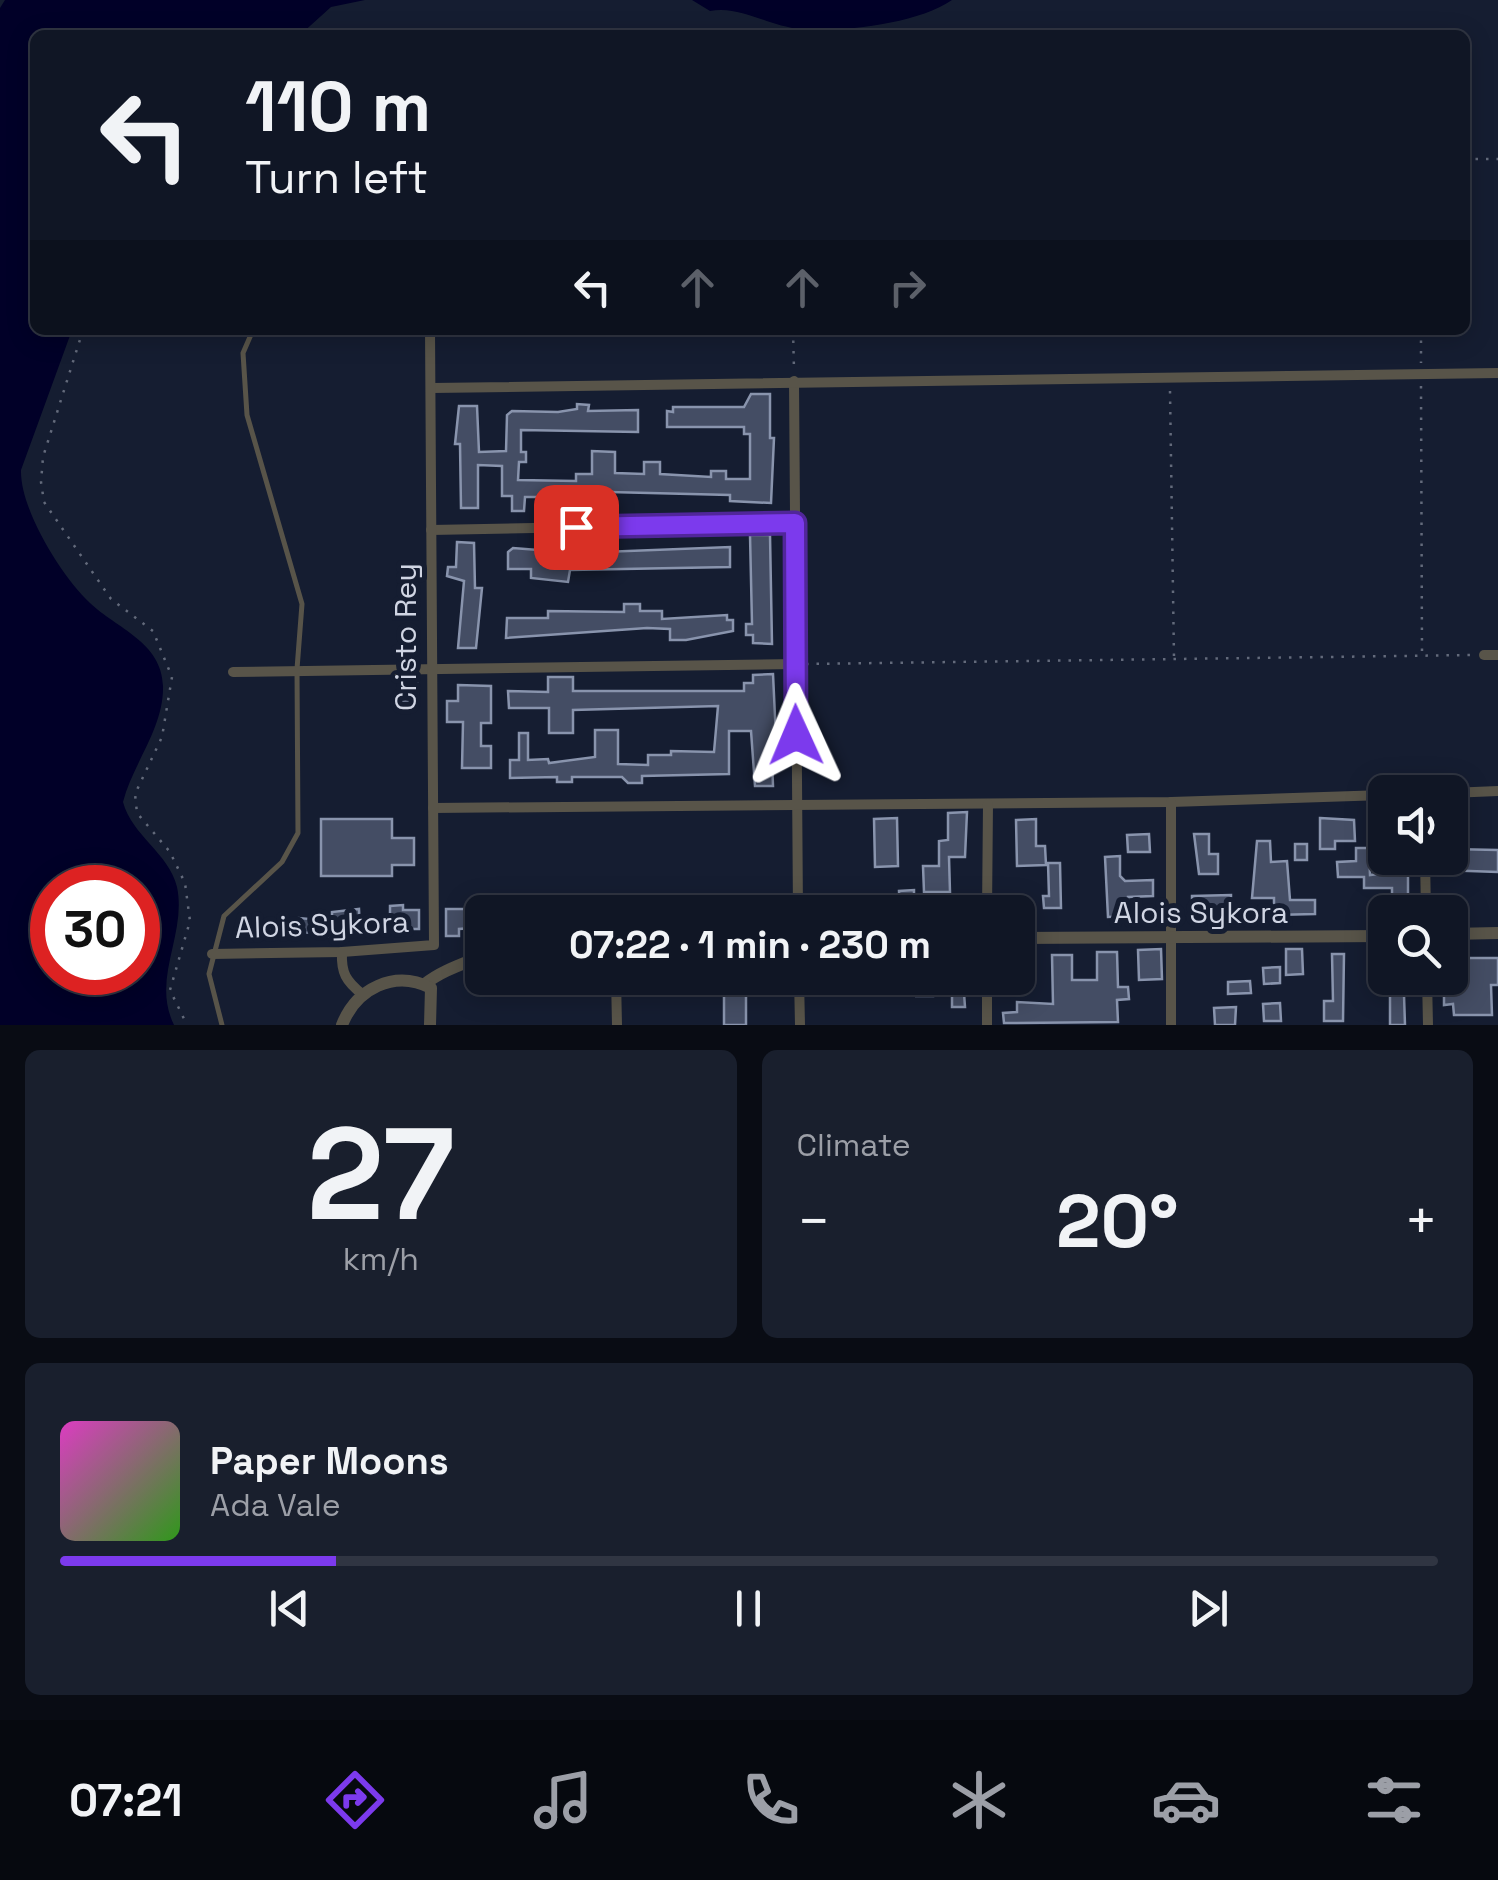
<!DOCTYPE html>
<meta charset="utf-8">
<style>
body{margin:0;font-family:"Space Grotesk",sans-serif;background:#191f2d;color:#f1f3f6;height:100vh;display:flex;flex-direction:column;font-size:38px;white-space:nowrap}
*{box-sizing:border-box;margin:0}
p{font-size:32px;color:#9c9fa7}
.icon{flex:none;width:55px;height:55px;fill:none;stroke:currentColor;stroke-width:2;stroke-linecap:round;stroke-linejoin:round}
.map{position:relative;height:1025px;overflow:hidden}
.side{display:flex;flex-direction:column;gap:25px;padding:25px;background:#090c14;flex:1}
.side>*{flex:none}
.banner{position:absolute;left:30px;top:30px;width:1440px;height:305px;border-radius:15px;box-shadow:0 5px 25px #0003,0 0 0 2px #303542;background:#101625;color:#f1f3f6;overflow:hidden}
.buttons{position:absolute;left:1368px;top:775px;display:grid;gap:20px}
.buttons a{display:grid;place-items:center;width:100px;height:100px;border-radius:15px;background:#101625;box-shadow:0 5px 25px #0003,0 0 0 2px #303542;font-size:50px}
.speed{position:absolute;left:30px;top:865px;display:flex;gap:20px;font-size:50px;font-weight:700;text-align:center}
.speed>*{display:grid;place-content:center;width:130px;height:130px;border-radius:50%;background:#101625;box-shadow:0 5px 25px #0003,0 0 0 2px #303542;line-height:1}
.speed .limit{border:15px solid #d22;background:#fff;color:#111}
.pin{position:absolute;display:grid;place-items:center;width:85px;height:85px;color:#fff;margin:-42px;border-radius:20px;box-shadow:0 5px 15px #0006}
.me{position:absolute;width:110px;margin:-55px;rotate:359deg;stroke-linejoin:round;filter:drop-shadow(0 0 8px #0008)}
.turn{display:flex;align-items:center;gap:35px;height:210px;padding:0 50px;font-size:45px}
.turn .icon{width:130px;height:130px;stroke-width:2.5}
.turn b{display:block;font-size:70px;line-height:85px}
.lanes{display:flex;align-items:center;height:95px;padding:0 50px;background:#0003;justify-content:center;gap:50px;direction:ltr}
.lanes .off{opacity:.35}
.big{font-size:75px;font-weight:700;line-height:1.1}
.side .card{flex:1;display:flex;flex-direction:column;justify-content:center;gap:15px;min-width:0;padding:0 35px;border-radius:15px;background:#191f2d}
.side .dial{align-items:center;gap:0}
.dial b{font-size:130px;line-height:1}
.song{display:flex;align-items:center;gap:30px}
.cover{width:120px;height:120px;border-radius:15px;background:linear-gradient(135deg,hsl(310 70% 55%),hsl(110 70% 35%))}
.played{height:10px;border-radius:5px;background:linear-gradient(90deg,#7c3aed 20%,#303542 20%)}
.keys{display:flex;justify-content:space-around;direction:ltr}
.heat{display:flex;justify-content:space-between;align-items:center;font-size:55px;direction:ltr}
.side .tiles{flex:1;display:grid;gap:25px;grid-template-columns:1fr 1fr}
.card:last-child{grid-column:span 2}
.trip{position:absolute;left:465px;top:895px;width:570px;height:100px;border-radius:15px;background:#101625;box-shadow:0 5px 25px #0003,0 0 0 2px #303542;font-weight:700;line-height:100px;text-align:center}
.dock{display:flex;height:160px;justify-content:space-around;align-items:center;background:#06090f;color:#9c9fa7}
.dock .icon{width:70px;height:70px}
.dock .on{color:#7c3aed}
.dock b{font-size:45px;color:#f1f3f6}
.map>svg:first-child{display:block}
.water{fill:#010028;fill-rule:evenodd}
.building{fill:#444d64;stroke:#8994ad;stroke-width:2.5}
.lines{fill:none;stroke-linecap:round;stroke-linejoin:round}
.path{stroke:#636a7b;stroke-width:2.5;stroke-dasharray:2.5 8;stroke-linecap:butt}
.service{stroke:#585449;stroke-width:5}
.minor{stroke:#585449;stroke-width:10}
.tertiary{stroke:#585449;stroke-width:12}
.route-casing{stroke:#51269a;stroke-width:25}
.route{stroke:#7c3aed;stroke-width:18}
.labels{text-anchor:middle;stroke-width:10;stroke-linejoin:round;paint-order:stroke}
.street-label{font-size:30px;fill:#d0d5e3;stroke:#151d31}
</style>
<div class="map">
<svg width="1498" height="1025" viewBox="0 0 1498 1025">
<rect width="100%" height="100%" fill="#151d31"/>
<g class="water">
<path d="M 5,0 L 365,0 L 331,7 L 300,35 L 35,35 L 35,330 L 72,330 L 21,470 C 20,509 61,576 90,603 C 116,628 162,642 163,686 C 164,728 133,763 123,802 C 132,836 169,853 177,887 C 187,935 151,978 174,1025 L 0,1025 L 0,8 ZM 52,888 L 138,888 L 138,972 L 52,972 Z"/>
<path d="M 692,0 L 952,0 C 917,24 844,32 801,29 C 769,27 741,5 710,11 Z"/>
</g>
<g class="building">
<polygon points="751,394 770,394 770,438 774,438 771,503 730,501 730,495 569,491 569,497 525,497 524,511 512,511 512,496 502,496 502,466 478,465 478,508 461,508 460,444 455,444 459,406 477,406 479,452 506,451 507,415 512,411 558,412 577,409 577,404 589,405 588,411 638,410 638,432 521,430 521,452 526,452 526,462 519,462 518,480 576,481 576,474 592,474 592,451 615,452 615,473 644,474 644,462 660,462 660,474 711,477 711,471 726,471 726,479 750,479 750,434 744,434 744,427 667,427 667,411 673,412 673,407 744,407"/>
<polygon points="750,535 770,535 772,644 753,643 753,635 746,635 746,624 752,624"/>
<polygon points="457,542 474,543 475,588 482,588 476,648 458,648 464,581 447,576 448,567 456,567"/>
<polygon points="730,547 730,567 570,570 568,582 531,578 531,569 508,569 508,552 513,548 577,553"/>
<polygon points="624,604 640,604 640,611 662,611 662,619 727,615 727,620 733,620 733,631 686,640 670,640 670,629 647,628 506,638 507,618 548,618 548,611 624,612"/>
<polygon points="773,674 777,759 772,759 773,786 755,786 751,731 729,731 729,774 642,776 642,783 628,783 622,777 572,777 572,782 557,782 557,777 510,778 510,760 519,760 519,733 528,733 528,760 548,759 549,763 595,757 595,730 618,730 618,764 648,765 648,755 671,755 671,751 714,752 718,706 573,710 573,733 549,733 549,708 509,708 508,691 548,692 548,677 573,677 573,691 744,691 744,683 753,683 753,675"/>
<polygon points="399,679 417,679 417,703 398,702"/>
<polygon points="458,685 491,686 491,723 481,723 481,746 491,746 491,768 462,768 463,722 447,722 447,701 458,701"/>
<polygon points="967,812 965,857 949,857 950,892 924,892 923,866 939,866 939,841 948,840 948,813"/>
<polygon points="897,818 898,866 875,867 874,819"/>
<polygon points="1320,818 1354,820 1355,841 1335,841 1335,849 1320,849"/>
<polygon points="321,819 392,819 392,838 414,838 414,865 392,865 392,876 321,876"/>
<polygon points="1036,819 1036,846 1045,846 1046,865 1017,866 1016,820"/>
<polygon points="1149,834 1150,852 1128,852 1127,835"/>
<polygon points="1194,834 1209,834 1209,854 1218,854 1218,874 1199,874"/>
<polygon points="1257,841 1270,841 1271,862 1287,861 1290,900 1315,900 1315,914 1274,915 1274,898 1252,898"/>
<rect x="1295" y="844" width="12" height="16"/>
<polygon points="1356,848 1369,848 1370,875 1408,870 1408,894 1392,895 1392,888 1364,888 1364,877 1338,877 1337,862 1356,861"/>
<polygon points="1450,849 1498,850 1498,872 1441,870 1440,858 1450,858"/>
<polygon points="1120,856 1120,876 1125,881 1153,880 1153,896 1128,897 1128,916 1108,917 1105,857"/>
<polygon points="1048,863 1060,863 1061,908 1044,908 1043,896 1049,896"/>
<polygon points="914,890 914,912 900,912 899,891"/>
<polygon points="1231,895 1231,913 1192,913 1192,896"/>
<polygon points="403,905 403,910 419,910 419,929 390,929 390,906"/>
<polygon points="359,909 360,932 346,936 325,936 325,932 256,934 256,926 299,922 299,918 332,921 332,912"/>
<polygon points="446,909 473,909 473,928 459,929 459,936 446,936"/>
<polygon points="1161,949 1162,979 1139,980 1138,950"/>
<polygon points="1286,949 1302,949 1303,974 1286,975"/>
<polygon points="1452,950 1467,950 1467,958 1498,958 1498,985 1491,985 1492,1015 1454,1015 1453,1004 1444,1005 1444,990 1450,989"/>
<polygon points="1097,952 1117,952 1118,987 1128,987 1129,999 1117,1000 1118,1022 1004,1023 1003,1013 1017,1012 1017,1002 1053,1004 1052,955 1072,955 1072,980 1097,980"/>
<polygon points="1332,954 1344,954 1343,1021 1324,1021 1324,1001 1333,1001"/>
<polygon points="1280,967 1280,983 1264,984 1263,968"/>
<polygon points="746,978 746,1025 724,1025 724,993 711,993 711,979"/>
<polygon points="848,978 932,978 933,996 916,996 915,990 857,993 857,988 848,988"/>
<polygon points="952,978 974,978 974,993 964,993 965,1007 952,1007"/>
<polygon points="1250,981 1251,993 1228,994 1228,982"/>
<polygon points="1390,995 1404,995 1405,1025 1390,1025"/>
<polygon points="1280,1003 1281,1021 1264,1021 1263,1004"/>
<polygon points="1236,1007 1235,1025 1215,1025 1214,1008"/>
</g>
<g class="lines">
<g class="path">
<polyline points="1465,159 1498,159"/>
<polyline points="83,330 43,457 41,482 44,502 111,599 153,631 172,677 162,737 135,794 137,813 170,852 185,883 190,921 170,990 187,1025"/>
<polyline points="793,330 794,370"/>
<polyline points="1421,330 1421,363"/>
<polyline points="1421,386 1422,653"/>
<polyline points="1170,391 1174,658"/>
<polyline points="806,664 1473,655"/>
</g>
<polyline class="service" points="222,1025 209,974 224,916 282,862 298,833 297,669 302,604 247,415 243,353 253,330"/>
<g class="minor">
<polyline points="794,381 798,912"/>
<polyline points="432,388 1498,373"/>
<polyline points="431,530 795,523"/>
<polyline points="1484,655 1498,655"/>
<polyline points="233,672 796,664"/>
<polyline points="1450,793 1498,791"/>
<polyline points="433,808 1171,802 1385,795"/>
<polyline points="1425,858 1426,912"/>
<polyline points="987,912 988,804"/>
<path d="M 342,952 C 341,973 346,981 362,994"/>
<polyline points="212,954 342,952 434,945 430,330"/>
<polyline points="616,978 617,1025"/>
<polyline points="799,978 800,1025"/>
<polyline points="987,978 987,1025"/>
<polyline points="1427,978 1428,1025"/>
<polyline points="1171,1025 1171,802"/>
</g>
<g class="tertiary">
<polyline points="1450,934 1498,933"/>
<polyline points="1018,938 1385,936"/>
<path d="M 425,984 C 441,971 463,964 482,956"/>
<path d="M 342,1025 C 356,989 394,969 431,988 L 430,1025"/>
</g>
</g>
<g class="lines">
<g class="route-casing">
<polyline id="route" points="576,527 795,523 796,735"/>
</g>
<use href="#route" class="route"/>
</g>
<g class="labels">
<g class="street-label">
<text transform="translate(406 637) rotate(-90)" y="10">Cristo Rey</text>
<text x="1201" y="923">Alois Sykora</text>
<text transform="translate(322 925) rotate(-2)" y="10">Alois Sykora</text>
</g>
</g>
</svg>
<div class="buttons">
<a><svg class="icon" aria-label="sound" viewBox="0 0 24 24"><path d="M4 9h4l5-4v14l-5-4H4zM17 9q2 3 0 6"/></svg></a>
<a><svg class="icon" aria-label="search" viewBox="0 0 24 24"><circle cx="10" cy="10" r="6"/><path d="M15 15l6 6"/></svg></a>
</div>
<div class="speed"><div class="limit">30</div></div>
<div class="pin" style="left:576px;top:527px;background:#d93025"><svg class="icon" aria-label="arrive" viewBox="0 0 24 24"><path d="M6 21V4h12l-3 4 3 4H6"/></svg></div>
<svg class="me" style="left:796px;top:735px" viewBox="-20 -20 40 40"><path d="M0-17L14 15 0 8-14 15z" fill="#7c3aed" stroke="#fff" stroke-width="4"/></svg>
<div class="trip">07:22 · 1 min · 230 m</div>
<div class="banner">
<div class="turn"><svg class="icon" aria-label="left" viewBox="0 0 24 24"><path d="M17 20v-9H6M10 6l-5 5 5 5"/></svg><div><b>110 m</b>Turn left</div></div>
<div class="lanes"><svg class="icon" aria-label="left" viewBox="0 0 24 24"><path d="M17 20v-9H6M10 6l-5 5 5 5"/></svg><svg class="icon off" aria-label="ahead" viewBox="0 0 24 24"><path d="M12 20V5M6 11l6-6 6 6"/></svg><svg class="icon off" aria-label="ahead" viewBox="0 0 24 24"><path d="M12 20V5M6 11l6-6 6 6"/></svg><svg class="icon off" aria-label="right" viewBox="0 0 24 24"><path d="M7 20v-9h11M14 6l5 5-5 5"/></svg></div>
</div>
</div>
<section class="side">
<div class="tiles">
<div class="card dial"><b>27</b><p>km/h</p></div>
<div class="card"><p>Climate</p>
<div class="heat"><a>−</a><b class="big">20°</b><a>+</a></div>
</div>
<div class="card">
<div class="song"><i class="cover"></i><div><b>Paper Moons</b><p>Ada Vale</p></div></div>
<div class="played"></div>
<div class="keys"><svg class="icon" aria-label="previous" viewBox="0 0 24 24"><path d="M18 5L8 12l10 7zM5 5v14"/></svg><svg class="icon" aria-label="pause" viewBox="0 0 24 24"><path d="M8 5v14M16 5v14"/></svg><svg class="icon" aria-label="next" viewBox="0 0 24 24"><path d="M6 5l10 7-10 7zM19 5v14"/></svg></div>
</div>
</div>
</section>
<nav class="dock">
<b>07:21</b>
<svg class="icon on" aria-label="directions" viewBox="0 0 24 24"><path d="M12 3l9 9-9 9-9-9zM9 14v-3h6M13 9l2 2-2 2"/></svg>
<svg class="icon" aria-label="music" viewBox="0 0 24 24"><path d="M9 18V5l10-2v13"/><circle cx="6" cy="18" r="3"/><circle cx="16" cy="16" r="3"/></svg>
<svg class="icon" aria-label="phone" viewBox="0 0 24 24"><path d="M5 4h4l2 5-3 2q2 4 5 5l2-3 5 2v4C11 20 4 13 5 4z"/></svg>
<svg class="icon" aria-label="climate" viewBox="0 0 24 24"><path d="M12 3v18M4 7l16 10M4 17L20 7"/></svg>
<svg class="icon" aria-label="car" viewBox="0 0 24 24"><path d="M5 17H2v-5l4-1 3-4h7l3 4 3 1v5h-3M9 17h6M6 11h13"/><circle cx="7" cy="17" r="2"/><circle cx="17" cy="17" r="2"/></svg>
<svg class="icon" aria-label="filters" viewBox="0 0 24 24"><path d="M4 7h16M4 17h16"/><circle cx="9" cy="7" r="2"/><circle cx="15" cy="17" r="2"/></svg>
</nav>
